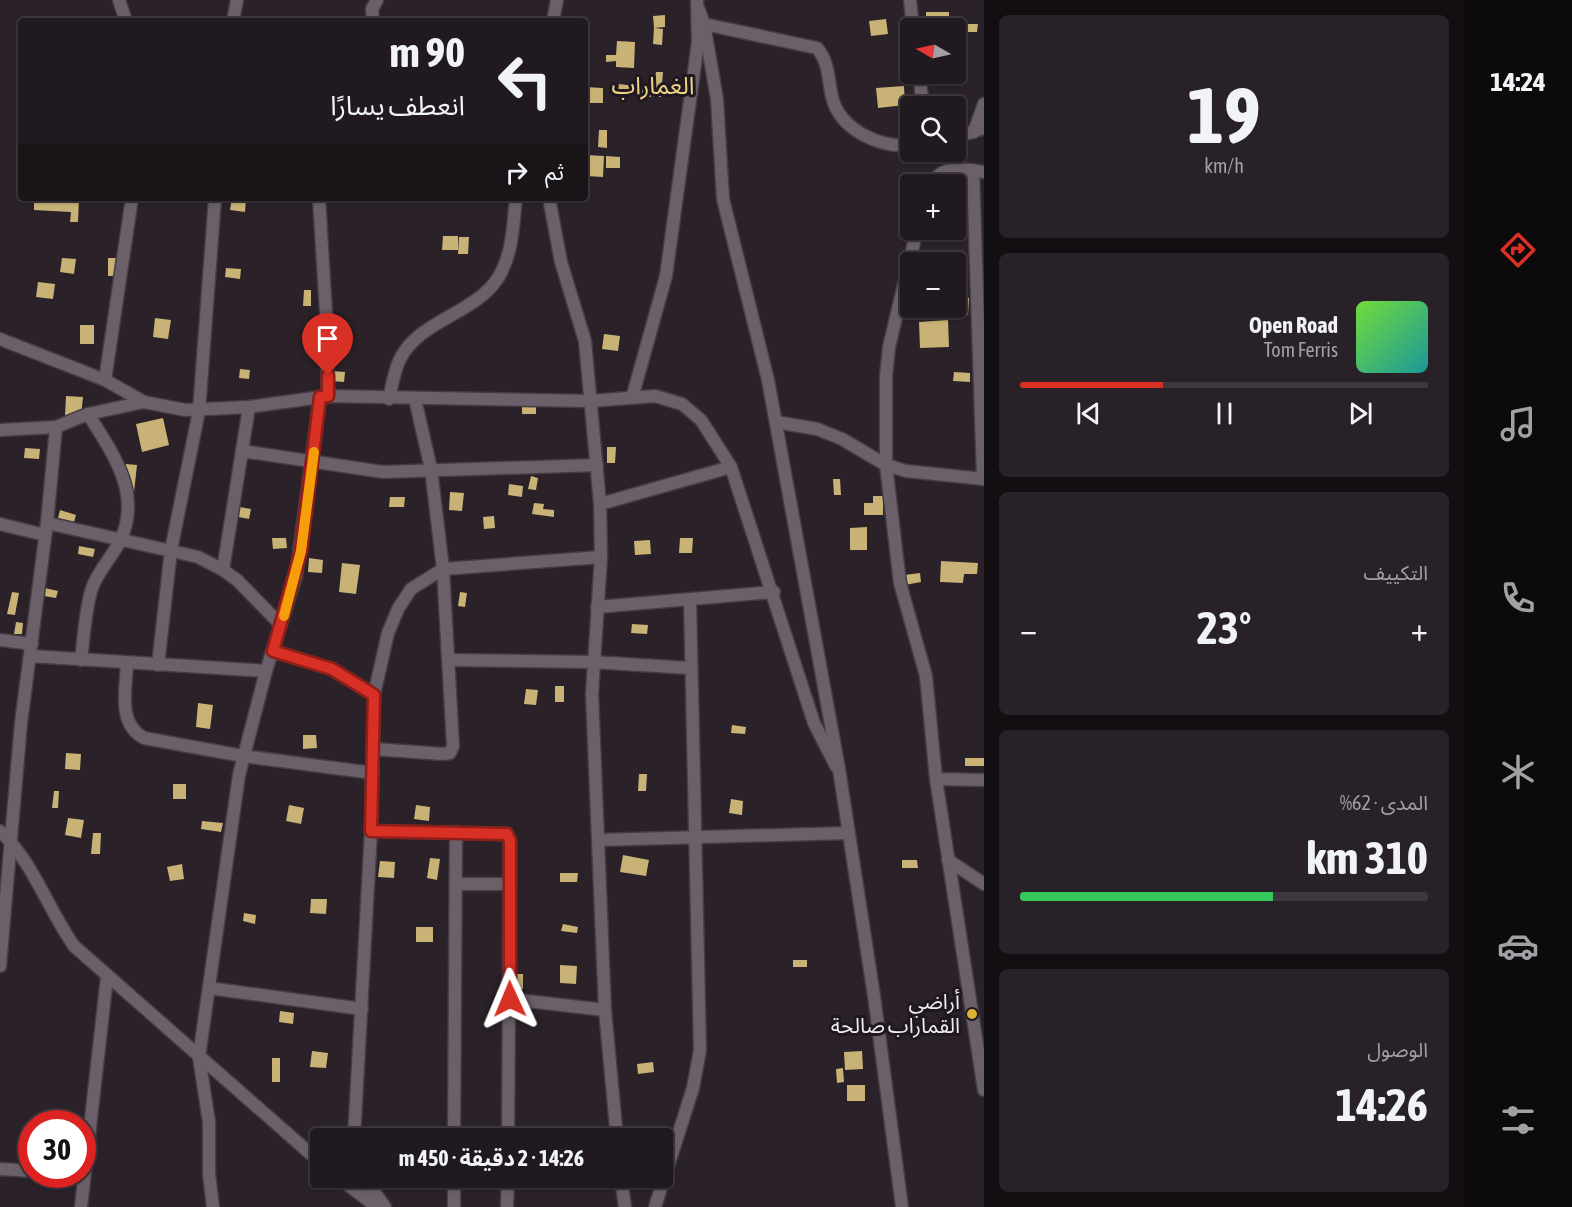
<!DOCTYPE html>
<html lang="ar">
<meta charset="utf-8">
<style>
body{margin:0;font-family:"Asap Condensed","Noto Sans Arabic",sans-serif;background:#282228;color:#f1f3f6;direction:rtl;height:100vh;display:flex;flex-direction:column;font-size:22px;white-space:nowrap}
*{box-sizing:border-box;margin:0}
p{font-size:20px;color:#a2a0a4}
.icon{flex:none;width:33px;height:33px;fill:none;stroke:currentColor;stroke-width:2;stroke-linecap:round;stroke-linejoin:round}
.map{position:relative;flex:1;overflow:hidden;direction:ltr}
.panel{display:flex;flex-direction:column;gap:15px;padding:15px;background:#120e11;width:480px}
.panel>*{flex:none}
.top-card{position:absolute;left:18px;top:18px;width:570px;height:183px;border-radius:6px;box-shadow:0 2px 4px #0004,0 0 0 2px #3d383d;direction:rtl;background:#20191f;color:#f1f3f6;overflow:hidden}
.needle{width:39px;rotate:279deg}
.buttons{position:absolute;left:900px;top:18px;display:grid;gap:12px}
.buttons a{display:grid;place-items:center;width:66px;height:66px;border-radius:6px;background:#20191f;box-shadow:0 2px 4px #0004,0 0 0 2px #3d383d;font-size:30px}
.speed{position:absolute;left:18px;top:1110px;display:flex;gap:12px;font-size:30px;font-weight:700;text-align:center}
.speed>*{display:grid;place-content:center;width:78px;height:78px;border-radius:50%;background:#20191f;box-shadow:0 2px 4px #0004,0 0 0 2px #3d383d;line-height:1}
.speed .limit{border:9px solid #d22;background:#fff;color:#111}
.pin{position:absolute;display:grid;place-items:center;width:51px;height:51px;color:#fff;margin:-62px -26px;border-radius:50% 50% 50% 0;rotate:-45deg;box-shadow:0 0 6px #0007}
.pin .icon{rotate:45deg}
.me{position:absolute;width:66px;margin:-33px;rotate:359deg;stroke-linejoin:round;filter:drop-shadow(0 0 4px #0008)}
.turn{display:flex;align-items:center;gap:21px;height:126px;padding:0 24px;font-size:27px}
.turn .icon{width:78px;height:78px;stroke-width:2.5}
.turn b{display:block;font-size:42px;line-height:51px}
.then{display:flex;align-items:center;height:57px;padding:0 24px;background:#0003;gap:12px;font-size:22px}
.big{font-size:45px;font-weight:700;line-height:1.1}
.panel .widget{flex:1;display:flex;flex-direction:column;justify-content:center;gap:9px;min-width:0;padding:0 21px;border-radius:9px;background:#282228}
.panel .dial{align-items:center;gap:0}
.dial b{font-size:78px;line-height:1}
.song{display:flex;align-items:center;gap:18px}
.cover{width:72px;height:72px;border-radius:9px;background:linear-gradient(135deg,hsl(100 70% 55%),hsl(180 70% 35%))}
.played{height:6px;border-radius:3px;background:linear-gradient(90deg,#d93025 35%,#3d383d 35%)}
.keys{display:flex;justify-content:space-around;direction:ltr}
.heat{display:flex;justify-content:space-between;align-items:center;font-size:33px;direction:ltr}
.charge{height:9px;border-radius:4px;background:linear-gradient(90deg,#34c759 62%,#3d383d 0)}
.trip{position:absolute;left:310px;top:1128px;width:363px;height:60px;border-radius:6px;background:#20191f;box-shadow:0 2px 4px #0004,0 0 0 2px #3d383d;font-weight:700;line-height:60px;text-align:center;direction:rtl}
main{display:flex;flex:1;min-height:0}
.tab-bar{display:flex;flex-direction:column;width:108px;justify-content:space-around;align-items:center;background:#0d0a0c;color:#a2a0a4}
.tab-bar .icon{width:42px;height:42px}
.tab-bar .selected{color:#d93025}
.tab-bar b{font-size:27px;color:#f1f3f6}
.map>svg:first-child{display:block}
.building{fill:#c8b275}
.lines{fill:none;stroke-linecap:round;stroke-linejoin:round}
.minor-casing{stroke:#443c43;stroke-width:15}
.minor{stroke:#6b606a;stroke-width:12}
.route-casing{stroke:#8d1f18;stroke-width:15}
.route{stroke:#d93025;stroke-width:10}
.slow{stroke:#f59e0b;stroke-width:10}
.poi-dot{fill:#dab333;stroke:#201820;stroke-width:2}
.labels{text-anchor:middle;stroke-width:6;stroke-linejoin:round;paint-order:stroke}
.poi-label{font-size:21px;fill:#f1ebf0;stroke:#201820;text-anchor:end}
.quarter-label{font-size:24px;fill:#efd387;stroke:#201820}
</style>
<main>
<nav class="tab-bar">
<b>14:24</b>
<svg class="icon selected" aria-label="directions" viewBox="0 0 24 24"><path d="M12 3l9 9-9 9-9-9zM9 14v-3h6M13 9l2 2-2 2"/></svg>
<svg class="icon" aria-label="music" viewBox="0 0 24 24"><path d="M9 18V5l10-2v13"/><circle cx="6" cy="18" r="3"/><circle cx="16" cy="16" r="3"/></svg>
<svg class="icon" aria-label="phone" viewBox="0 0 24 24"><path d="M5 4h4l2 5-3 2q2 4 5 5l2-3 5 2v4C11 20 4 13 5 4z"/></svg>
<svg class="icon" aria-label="climate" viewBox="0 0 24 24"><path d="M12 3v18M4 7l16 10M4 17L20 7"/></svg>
<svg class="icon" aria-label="car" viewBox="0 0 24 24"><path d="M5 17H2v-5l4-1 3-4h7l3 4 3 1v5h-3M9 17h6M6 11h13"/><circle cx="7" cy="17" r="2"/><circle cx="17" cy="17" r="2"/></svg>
<svg class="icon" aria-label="filters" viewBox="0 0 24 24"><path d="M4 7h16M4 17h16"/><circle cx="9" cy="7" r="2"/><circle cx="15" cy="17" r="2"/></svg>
</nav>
<section class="panel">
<div class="widget dial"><b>19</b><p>km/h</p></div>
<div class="widget">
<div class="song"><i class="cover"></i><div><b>Open Road</b><p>Tom Ferris</p></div></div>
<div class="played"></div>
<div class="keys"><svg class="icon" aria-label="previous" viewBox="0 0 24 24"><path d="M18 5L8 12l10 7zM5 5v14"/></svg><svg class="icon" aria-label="pause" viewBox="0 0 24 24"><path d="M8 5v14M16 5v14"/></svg><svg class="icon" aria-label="next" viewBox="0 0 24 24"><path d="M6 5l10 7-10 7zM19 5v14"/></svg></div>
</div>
<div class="widget"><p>التكييف</p>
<div class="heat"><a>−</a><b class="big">23°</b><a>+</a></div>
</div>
<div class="widget"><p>المدى · 62%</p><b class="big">310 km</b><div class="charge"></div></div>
<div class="widget"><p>الوصول</p><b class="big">14:26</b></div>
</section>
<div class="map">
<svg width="984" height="1207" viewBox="0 0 984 1207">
<rect width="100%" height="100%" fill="#2a2129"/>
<g class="building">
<polygon points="926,12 949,12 949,24 926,25"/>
<polygon points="665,15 665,27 654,28 653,16"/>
<polygon points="886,19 888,34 871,36 869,21"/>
<polygon points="965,24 978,24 977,32 965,32"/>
<polygon points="654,28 663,29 662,45 653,44"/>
<polygon points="617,41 635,42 634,68 616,67 616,61 606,62 606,55 616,55"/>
<polygon points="656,72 663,72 661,97 653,97"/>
<polygon points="619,84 635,86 633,95 618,92"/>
<polygon points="904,86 905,105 878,108 876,88"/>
<polygon points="585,87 603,88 603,103 585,103"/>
<polygon points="639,87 651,88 651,97 638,96"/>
<polygon points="599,130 607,130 607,148 598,147"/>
<polygon points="587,155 604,156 603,177 585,176"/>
<polygon points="606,156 620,157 620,168 606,168"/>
<polygon points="34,198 79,198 78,222 70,222 71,212 34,210"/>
<polygon points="232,198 246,198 245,212 230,210"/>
<polygon points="956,198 969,200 967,216 961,215 961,209 956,208"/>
<polygon points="443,236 458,236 458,250 442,250"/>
<polygon points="459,237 469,237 468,254 458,254"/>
<polygon points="62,258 76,259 74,274 60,272"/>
<polygon points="108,258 116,258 115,276 108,276"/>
<polygon points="226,268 241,269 240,279 225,277"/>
<polygon points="38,282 55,284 53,299 36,297"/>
<polygon points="304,290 311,290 311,306 303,306"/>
<polygon points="960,297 969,298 968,315 959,315"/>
<polygon points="155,318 171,320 168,339 153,337"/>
<polygon points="948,320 949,347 920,348 919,322"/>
<rect x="80" y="325" width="14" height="19"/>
<polygon points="604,334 620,336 618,351 602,349"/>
<polygon points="240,369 250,370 249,379 239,378"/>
<polygon points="332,371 345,372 344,382 331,381"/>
<polygon points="954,372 970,373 970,382 953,381"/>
<polygon points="66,396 83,397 81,417 65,416"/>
<polygon points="536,403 536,414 522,414 522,404"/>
<polygon points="163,418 169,445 142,452 136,424"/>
<polygon points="607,447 616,447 615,463 607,463"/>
<polygon points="25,448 40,449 39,459 24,458"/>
<polygon points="126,464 137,465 134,492 123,491"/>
<polygon points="531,476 538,478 536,490 528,489"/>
<polygon points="833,479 840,479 841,495 834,495"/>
<polygon points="509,484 523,486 522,497 508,495"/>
<polygon points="450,492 464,493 462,511 449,510"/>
<polygon points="873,496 883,496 883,515 864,515 864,503 873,503"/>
<polygon points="390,497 405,497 404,507 389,507"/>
<polygon points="534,503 544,504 543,509 554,510 554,517 532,514"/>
<polygon points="234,506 251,509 249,519 233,516"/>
<polygon points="60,510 76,515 74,522 58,518"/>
<polygon points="494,516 495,528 484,529 483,517"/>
<polygon points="867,527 867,550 850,550 850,528"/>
<polygon points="272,538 286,538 287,548 273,549"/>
<polygon points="680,538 693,538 692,553 679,553"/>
<polygon points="650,540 651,554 635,555 634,541"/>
<polygon points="79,546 95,549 93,557 78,554"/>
<polygon points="309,558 323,560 322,573 308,572"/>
<polygon points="941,561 978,563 977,574 964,574 963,583 940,582"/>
<polygon points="342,563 360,565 356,594 339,592"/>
<polygon points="920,573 921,582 905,585 904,575"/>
<polygon points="45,588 58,591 56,598 44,596"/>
<polygon points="12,592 19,593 15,615 7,614"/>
<polygon points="460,592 467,593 465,607 458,606"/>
<polygon points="16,622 23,623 22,634 14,634"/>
<polygon points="632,624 648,625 647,634 631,633"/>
<rect x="555" y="686" width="9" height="16"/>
<polygon points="526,689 538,690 536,705 524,704"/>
<polygon points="198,703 213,705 210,729 196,727"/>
<polygon points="732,725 746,727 745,734 731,733"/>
<polygon points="303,735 316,735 317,748 303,749"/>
<polygon points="66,753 81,754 80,770 65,769"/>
<rect x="965" y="758" width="19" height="8"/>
<polygon points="639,774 647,774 646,791 638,791"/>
<rect x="173" y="784" width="13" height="15"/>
<polygon points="54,791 59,791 58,808 52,808"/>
<polygon points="731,799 743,801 742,815 729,813"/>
<polygon points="289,805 304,808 301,824 286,821"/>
<polygon points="416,805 430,807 429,821 414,819"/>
<polygon points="68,818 84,820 81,838 65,835"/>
<polygon points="202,821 223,823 221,832 201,829"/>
<polygon points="93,833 101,833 100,854 91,854"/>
<polygon points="623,855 649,860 646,876 620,872"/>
<polygon points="430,858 440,859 437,880 427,878"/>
<polygon points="902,860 917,860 918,868 902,868"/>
<polygon points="380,861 395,862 394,878 378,877"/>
<polygon points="182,864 184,879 170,881 167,867"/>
<polygon points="560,873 578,873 577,882 560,882"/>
<polygon points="311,899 327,899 326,914 310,913"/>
<polygon points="244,913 256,915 255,924 243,921"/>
<polygon points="563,924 578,927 577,933 561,931"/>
<rect x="416" y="927" width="17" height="15"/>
<rect x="793" y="960" width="14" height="7"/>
<polygon points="560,965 577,966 576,984 560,983"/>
<rect x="514" y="974" width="9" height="15"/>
<polygon points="280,1011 294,1013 293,1024 279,1022"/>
<polygon points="312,1051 328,1053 326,1068 310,1067"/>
<polygon points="862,1051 863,1069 845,1070 844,1052"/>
<rect x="272" y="1058" width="8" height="24"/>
<polygon points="653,1062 654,1072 638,1074 637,1064"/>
<polygon points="843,1068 844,1082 837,1083 836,1069"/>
<rect x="847" y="1085" width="18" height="16"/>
</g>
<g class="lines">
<g class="minor-casing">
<g id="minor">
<polyline points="119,0 126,21"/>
<polyline points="910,0 913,28"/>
<polyline points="699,10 704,24 717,99 723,199 768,380 839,769 874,996 902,1207"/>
<polyline points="233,21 237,0"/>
<polyline points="373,21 372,9 377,0"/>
<polyline points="553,21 557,0"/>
<path d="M 704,24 L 817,48 C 829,62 828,79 832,97 C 840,130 880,148 910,145"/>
<polyline points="919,74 923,106"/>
<polyline points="974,132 984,104"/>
<polyline points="956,137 984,128"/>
<polyline points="973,170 983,479"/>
<path d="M 931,184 C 943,164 964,169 984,172"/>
<polyline points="319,198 326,313 328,396"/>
<polyline points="549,198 561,262 585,341 600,504 601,557 592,694 605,1010 617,1138"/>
<polyline points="917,230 889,347 886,376 886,465 900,583 926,676 936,779 984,1090"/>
<polyline points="0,339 105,380 144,402 185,410 249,407 328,396 590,401 655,396 682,404 701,420 731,467 814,723 836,766"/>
<polyline points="105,380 132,198"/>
<polyline points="632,398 666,276 698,42 697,0"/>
<path d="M 389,399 C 392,386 394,371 400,359 C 419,320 475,314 498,278 C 513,254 513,225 516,198"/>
<polyline points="776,422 817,429 842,439 886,465 906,471 984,479"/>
<polyline points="0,430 56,427 88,414 144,402"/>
<polyline points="242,451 383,472 597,465"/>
<polyline points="600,504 731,467"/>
<polyline points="47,523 198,557 223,570 237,580 281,625"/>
<polyline points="0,524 45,535"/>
<polyline points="223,570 249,407"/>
<polyline points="597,607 774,592"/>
<polyline points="0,640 32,644"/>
<polyline points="273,651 332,669 374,695"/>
<polyline points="30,656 266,671"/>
<path d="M 81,660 C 84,637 85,610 92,588 C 98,571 112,557 120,541 C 143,494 112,452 88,414"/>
<polyline points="450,660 592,662 689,668"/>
<path d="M 127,663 C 126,690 117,723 144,738 L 243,756 L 373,773"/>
<polyline points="158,665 171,550 199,411 215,198"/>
<polyline points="374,749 443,754 450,753 453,746 443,569 431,469 415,399"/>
<polyline points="936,779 984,780"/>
<path d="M 0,831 C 33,862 48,909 74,946 L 321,1163"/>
<polyline points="371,831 507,834 510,841 508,1138"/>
<polyline points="599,840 847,833"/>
<polyline points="948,860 984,884"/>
<polyline points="456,884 509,884"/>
<polyline points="0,966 21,723 47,523 56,427"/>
<polyline points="209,988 362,1009"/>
<polyline points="510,999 605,1010"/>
<polyline points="354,1138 371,831 374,695 388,633 398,609 411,589 443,569 601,557"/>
<polyline points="454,1138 456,832"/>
<polyline points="0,1169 32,1171"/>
<polyline points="71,1174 84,1175"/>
<polyline points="339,1178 377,1207"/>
<polyline points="364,1178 385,1207"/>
<polyline points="621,1178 625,1207"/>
<polyline points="81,1207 107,977"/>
<polyline points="213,1207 209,1174 209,1122 199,1057 239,775 266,671 296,576 320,397"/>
<polyline points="454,1207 454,1178"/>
<polyline points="507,1207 508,1178"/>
<polyline points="655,1207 693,1088 700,1050 690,600"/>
</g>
</g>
<use href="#minor" class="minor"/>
</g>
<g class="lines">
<g class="route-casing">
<polyline id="route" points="328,375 328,396 320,397 301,551 273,651 332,669 374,695 371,831 507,834 510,841 510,999"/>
</g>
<use href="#route" class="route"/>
<polyline class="slow" points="284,616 301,551 314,452"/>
</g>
<circle class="poi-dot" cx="972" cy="1014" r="6"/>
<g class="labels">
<g class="poi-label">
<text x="960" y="1009">أراضي<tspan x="960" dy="24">القماراب صالحة</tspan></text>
</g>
<g class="quarter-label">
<text x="653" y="94">الغماراب</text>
</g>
</g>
</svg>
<div class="buttons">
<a><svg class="needle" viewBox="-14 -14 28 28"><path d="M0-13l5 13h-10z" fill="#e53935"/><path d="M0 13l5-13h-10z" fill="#a2a0a4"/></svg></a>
<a><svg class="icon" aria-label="search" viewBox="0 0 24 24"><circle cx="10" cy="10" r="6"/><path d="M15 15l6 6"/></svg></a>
<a>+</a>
<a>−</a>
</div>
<div class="speed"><div class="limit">30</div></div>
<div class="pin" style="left:328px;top:375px;background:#d93025"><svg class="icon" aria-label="arrive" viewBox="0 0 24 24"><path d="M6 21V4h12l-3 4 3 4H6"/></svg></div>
<svg class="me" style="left:510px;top:999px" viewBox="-20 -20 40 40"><path d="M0-17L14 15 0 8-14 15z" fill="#d93025" stroke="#fff" stroke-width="4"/></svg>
<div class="trip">14:26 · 2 دقيقة · 450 m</div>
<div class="top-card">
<div class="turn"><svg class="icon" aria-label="left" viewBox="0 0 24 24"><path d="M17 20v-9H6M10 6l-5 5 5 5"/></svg><div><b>90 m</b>انعطف يسارًا</div></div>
<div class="then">ثم<svg class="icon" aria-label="right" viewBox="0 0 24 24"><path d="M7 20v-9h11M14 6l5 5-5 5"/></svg></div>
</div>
</div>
</main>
